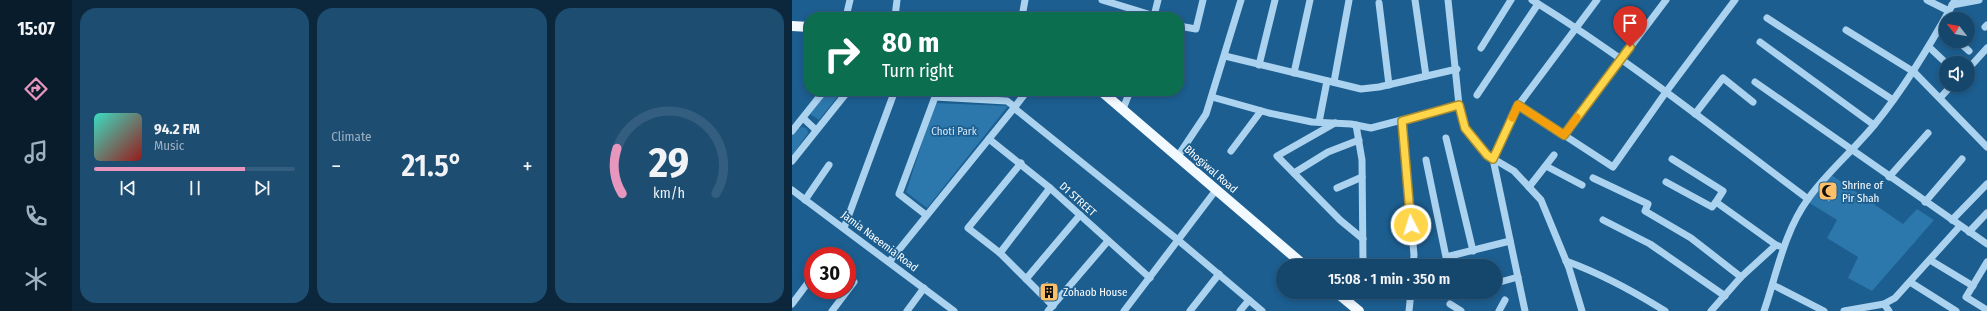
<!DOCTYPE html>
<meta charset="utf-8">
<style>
body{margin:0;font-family:"Fira Sans Condensed",sans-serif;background:#1e4d72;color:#f1f3f6;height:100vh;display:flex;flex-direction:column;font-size:15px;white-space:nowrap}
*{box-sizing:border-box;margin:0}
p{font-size:13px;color:#9db1c2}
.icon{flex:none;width:22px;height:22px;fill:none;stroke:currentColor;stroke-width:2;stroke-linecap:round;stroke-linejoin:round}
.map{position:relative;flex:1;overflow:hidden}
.panel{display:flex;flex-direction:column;gap:8px;padding:8px;background:#0c263b;width:720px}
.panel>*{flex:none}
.banner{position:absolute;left:12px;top:12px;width:380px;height:84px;border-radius:16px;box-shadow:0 2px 6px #0003,0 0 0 1px #345e7f;background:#0b6e4f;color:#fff;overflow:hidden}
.needle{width:26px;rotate:301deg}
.tools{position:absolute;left:1147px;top:12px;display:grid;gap:8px}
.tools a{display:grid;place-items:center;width:36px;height:36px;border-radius:50%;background:#15466c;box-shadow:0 2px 6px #0003,0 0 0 1px #345e7f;font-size:20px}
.speed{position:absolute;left:12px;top:247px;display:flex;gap:8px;font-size:20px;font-weight:700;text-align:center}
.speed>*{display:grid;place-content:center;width:52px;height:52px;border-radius:50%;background:#15466c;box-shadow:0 2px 6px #0003,0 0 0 1px #345e7f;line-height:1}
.speed .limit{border:6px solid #d22;background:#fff;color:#111}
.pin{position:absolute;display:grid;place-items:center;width:34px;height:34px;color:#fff;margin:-41px -17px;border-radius:50% 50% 50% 0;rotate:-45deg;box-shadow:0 0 4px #0007}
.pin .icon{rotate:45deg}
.me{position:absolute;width:44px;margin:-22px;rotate:355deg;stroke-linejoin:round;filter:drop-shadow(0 0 3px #0008)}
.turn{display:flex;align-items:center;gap:14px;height:84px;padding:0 12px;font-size:18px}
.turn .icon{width:52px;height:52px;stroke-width:2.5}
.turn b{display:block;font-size:28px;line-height:34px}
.big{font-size:30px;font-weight:600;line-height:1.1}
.panel .widget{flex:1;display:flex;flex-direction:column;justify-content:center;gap:6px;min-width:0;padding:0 14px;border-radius:16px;background:#1e4d72}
.panel .dial{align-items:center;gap:0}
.dial svg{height:104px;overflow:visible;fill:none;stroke:#345e7f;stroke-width:7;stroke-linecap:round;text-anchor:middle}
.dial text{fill:#f1f3f6;stroke:none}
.song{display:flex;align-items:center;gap:12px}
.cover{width:48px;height:48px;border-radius:6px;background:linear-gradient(135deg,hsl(170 70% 55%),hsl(0 70% 35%))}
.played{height:4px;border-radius:2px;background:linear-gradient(90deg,#e797bd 75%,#345e7f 75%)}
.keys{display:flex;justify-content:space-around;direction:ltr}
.heat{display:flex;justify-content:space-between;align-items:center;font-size:22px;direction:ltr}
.panel .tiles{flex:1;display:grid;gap:8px;grid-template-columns:repeat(3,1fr)}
.trip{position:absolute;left:484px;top:259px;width:226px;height:40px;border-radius:20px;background:#15466c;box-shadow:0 2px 6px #0003,0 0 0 1px #345e7f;font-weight:600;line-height:40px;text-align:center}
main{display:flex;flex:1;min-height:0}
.tabs{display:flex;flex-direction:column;width:72px;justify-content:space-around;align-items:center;background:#081c2b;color:#9db1c2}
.tabs .icon{width:28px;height:28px}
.tabs .selected{color:#e797bd}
.tabs b{font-size:18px;color:#f1f3f6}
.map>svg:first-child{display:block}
.green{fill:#2c77ab}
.building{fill:#4989b8;stroke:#d1e9fa}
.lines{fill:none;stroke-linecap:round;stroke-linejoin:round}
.minor{stroke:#abd2ee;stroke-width:7}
.major{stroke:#f2f9ff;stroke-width:10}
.route-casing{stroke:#a68a30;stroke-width:10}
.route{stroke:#ffd54a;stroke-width:7}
.slow{stroke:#f59e0b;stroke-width:7}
.labels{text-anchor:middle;stroke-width:3.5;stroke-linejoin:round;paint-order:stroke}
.park-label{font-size:11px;fill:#d1e9fa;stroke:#1c5e90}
.street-label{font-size:11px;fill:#fff;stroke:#1c5e90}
.poi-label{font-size:11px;fill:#fff;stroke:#1c5e90;text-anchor:start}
</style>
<main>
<nav class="tabs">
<b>15:07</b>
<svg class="icon selected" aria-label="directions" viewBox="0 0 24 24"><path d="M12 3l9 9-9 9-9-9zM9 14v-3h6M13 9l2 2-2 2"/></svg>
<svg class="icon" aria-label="music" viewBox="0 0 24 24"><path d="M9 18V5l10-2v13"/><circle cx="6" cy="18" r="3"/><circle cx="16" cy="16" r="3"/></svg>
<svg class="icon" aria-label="phone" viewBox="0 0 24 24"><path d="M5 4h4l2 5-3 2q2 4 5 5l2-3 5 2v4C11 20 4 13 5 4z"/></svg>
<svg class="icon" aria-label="climate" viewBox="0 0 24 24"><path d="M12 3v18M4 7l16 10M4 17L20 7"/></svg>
</nav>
<section class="panel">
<div class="tiles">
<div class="widget">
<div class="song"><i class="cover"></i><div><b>94.2 FM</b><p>Music</p></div></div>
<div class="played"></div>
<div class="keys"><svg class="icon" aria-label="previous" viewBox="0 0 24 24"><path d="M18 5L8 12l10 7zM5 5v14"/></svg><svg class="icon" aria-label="pause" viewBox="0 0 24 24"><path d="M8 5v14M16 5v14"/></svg><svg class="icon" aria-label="next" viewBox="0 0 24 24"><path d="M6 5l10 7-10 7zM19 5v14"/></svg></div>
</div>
<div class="widget"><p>Climate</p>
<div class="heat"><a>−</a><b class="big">21.5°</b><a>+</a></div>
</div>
<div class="widget dial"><svg viewBox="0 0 100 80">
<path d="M14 69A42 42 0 1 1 86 69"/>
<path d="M14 69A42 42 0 0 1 10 34" stroke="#e797bd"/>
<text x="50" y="56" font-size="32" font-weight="700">29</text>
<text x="50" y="72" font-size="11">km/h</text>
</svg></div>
</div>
</section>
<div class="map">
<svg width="1195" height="311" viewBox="0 0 1195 311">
<rect width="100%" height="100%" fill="#1c5e90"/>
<g class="green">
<polygon points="35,91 50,91 27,120 18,114"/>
<polygon points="143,103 216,106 135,208 114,192"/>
<polygon points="11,127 15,129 16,133 0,156 0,135 7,128"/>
<polygon points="1038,174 1111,224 1125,209 1142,220 1080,291 1056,278 1066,257 1035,238 1045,220 1016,202"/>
</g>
<g class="building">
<polygon points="1036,182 1045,189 1037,201 1027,193"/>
<polygon points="255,282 266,292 260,298 250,288"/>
</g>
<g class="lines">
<g class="minor">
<polyline points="310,0 366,17"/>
<polyline points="623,0 634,76"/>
<polyline points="656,0 667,105 673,128 695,155 722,171 749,200 777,268 790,311"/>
<path d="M 740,0 C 836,59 925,131 1016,199"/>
<polyline points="1135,0 1157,11"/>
<polyline points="587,3 597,85"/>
<polyline points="1160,5 1187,0"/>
<polyline points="362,16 366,0"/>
<polyline points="54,17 58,0"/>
<polyline points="103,17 105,0"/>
<polyline points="230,17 233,0"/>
<polyline points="975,18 1101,100"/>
<polyline points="387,26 404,29 411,0"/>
<polyline points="1193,27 1195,25"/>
<polyline points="1054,30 1122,72 1195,147"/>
<polyline points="1166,41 1177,51"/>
<polyline points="968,42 1082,125"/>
<polyline points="1137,47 1154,63"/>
<polyline points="689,48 719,0"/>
<polyline points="433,56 569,89 587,87 665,69"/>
<polyline points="467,65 483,0"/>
<polyline points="1176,69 1195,48"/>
<polyline points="502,73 518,0"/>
<polyline points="542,82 557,0"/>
<polyline points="963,82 1195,244"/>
<polyline points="235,91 222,108 386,240 332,311"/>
<polyline points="685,95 746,4"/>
<polyline points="420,97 477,113 520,122 559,124 579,128 667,105"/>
<polyline points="1148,98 1160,85"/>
<polyline points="726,105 821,167 874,92 943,0"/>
<polyline points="331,109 338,91"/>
<polyline points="903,114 931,78 961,102"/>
<polyline points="11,118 24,130"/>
<polyline points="610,121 622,255 621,266"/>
<polyline points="527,122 535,81"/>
<polyline points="543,123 485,156 548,220 571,239"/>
<polyline points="564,125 570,160 571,263 570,266"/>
<polyline points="0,131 32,91"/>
<polyline points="772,135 874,0"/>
<polyline points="654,138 681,251"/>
<polyline points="197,139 258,188 358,278"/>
<polyline points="439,151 469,111"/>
<polyline points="386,156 414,114 449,0"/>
<polyline points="880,159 931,191 924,202 984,245"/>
<polyline points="634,160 654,257 718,241"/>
<polyline points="0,161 56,91"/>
<polyline points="229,163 176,228 208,253 261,306"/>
<polyline points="754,166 790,185"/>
<polyline points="502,173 536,152 567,140"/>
<polyline points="1097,177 1136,133"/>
<polyline points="801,178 856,204 853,211 899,238 949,277"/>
<polyline points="874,182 920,207 924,202"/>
<polyline points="737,187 762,155"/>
<polyline points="545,188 570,177"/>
<polyline points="0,190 162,311"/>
<polyline points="424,190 386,240 470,311"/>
<polyline points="13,200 37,165"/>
<polyline points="1133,202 1170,159"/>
<polyline points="134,215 107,194 143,97 215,101 223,107"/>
<polyline points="811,220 858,244 933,296"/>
<polyline points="1160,220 1195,184"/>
<polyline points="52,228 102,93 99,91"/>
<polyline points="1177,232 1195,213"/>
<polyline points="208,253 258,188"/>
<polyline points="1138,260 1181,286"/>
<path d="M 774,261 C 810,274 841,291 873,311"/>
<polyline points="97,262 222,108"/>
<polyline points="1195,262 1174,297 1195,310"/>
<polyline points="234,279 288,215"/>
<polyline points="703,280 708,282 726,277"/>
<polyline points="1118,282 1164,311"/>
<polyline points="981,285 1032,311"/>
<polyline points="553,300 557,292"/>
<polyline points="0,304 21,276"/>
<polyline points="658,304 669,311"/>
<polyline points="1092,304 1097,311"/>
<polyline points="40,311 62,282"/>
<polyline points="115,311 132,288"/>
<polyline points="256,311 316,241"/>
<polyline points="398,311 427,274"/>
<polyline points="448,311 457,300"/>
<polyline points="617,311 619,292"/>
<polyline points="707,311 713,300"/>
<polyline points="733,311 701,159 725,107 805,0"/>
<polyline points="919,311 949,277 984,245 987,246"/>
<path d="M 972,311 C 985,273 992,232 1016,199 C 1035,172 1062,150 1083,124 C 1114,86 1139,44 1163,0"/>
<polyline points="1052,311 1092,304 1103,298 1168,226"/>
</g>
<g class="major">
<polyline points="0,26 17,27"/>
<polyline points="309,91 513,266"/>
<polyline points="544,292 567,311"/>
</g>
</g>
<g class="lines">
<g class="route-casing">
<polyline id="route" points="619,225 610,121 667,105 673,128 695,155 701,159 726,105 772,135 838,47"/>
</g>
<use href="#route" class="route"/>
<polyline class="slow" points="720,118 726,105 772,135 785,117"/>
</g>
<defs>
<g id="mosque-square" transform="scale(1)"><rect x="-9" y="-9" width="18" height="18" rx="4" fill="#febf69" stroke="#1c5e90"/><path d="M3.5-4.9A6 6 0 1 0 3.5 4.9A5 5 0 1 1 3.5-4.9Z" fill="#111"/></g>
<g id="building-square" transform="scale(1)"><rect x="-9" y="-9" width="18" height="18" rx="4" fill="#febf69" stroke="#1c5e90"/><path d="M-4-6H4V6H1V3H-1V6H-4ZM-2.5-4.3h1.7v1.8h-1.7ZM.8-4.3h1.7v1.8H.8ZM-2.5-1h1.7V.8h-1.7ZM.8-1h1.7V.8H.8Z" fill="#111"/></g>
</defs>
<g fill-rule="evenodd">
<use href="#mosque-square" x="1036" y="191"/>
<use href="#building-square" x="257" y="292"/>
</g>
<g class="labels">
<g class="park-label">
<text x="162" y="135">Choti Park</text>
</g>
<g class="street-label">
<text transform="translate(419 169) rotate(41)" y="4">Bhogiwal Road</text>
<text transform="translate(286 199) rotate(42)" y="4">D1 STREET</text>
<text transform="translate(88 241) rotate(37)" y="4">Jamia Naeemia Road</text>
</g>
<g class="poi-label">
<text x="1050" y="189">Shrine of<tspan x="1050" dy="13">Pir Shah</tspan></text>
<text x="271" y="296">Zohaob House</text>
</g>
</g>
</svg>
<div class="tools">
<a><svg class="needle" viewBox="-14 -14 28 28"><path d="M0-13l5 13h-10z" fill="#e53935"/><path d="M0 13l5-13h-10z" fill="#9db1c2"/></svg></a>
<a><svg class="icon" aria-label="sound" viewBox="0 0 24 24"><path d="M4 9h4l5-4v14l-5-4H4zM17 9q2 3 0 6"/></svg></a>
</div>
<div class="speed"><div class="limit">30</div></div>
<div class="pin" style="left:838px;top:47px;background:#d93025"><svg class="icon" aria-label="arrive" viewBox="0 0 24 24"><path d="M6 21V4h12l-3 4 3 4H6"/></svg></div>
<svg class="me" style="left:619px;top:225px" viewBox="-20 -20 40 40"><circle r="17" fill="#ffd54a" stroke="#fff" stroke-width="3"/><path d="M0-11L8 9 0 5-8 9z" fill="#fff"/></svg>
<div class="trip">15:08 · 1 min · 350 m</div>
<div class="banner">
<div class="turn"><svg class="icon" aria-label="right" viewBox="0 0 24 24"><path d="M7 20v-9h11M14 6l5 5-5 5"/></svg><div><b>80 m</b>Turn right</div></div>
</div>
</div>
</main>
